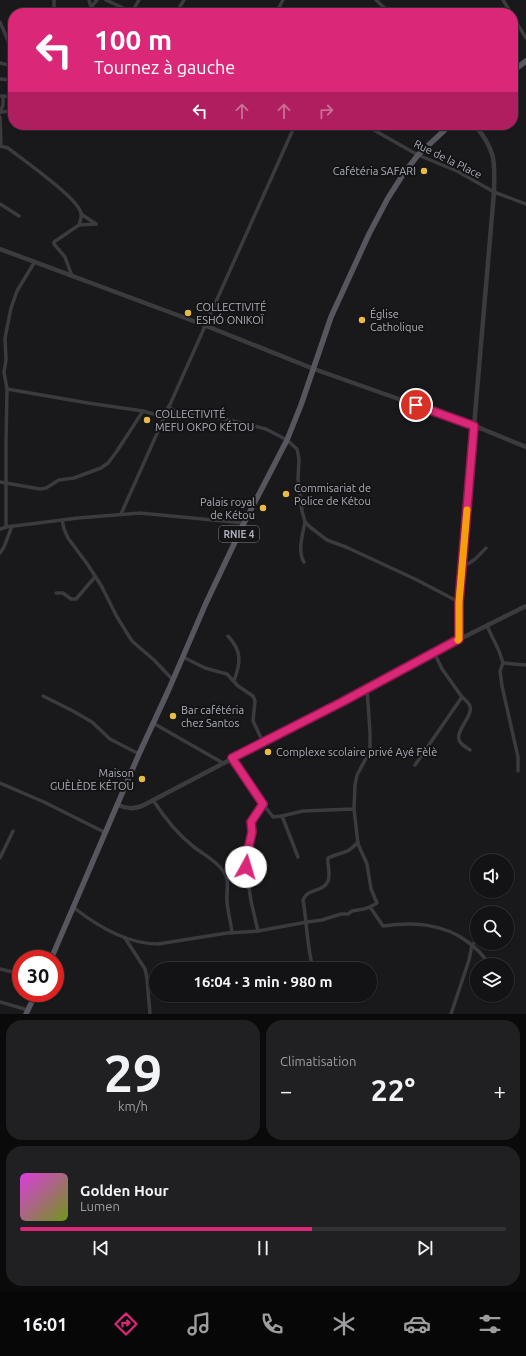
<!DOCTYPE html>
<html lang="fr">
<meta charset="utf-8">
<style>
body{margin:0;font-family:Ubuntu,sans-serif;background:#202022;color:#f1f3f6;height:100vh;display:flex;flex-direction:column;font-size:15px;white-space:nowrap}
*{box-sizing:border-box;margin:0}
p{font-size:13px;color:#9d9ea0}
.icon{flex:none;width:22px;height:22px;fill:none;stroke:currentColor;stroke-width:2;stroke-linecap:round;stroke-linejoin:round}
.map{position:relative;height:1014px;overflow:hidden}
.sheet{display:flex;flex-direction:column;gap:6px;padding:6px;background:#0a0a0b;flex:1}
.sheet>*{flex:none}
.guide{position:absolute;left:8px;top:8px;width:510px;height:122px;border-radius:16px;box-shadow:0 1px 3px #0004,0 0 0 1px #323234;background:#db2777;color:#fff;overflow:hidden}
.fabs{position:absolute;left:470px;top:854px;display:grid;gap:8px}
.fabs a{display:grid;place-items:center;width:44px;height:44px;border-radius:50%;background:#131214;box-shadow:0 1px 3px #0004,0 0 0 1px #323234;font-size:20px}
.speed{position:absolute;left:12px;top:950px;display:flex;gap:8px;font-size:20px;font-weight:700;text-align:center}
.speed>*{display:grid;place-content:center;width:52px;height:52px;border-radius:50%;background:#131214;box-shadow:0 1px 3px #0004,0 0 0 1px #323234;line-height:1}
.speed .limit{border:6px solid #d22;background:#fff;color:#111}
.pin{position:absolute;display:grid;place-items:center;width:34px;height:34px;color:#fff;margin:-17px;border:2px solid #fff;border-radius:50%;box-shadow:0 1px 4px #0007}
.me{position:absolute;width:44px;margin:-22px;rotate:6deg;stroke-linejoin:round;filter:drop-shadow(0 0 3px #0008)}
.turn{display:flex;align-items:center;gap:14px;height:84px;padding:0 20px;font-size:18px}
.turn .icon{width:52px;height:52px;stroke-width:2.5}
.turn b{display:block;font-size:28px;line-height:34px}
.lanes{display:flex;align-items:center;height:38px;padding:0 20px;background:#0003;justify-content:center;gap:20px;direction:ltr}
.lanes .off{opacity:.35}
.big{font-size:30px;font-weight:700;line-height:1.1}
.sheet .widget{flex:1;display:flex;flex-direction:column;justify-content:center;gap:6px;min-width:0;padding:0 14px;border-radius:16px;background:#202022}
.sheet .dial{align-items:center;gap:0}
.dial b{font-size:52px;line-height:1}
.song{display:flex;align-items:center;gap:12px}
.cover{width:48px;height:48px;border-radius:6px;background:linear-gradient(135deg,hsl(300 70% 55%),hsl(80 70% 35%))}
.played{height:4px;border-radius:2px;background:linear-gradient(90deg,#db2777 60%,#323234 60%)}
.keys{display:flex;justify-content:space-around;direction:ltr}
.heat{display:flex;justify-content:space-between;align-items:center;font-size:22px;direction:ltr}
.sheet .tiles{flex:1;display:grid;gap:6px;grid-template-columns:1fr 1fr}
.widget:last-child{grid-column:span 2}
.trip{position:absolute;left:149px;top:962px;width:228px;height:40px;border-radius:20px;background:#131214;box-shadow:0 1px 3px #0004,0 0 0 1px #323234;font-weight:700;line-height:40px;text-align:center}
.tab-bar{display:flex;height:64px;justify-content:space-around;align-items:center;background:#080708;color:#9d9ea0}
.tab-bar .icon{width:28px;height:28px}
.tab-bar .on{color:#db2777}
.tab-bar b{font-size:18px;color:#f1f3f6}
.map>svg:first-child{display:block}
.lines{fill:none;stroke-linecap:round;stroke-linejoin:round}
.minor{stroke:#3a3a3f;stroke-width:3.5}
.tertiary{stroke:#3a3a3f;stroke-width:4.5}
.primary{stroke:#56575e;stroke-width:5.5}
.route-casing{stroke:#8e194d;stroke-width:10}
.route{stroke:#db2777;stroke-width:7}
.slow{stroke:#f59e0b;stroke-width:7}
.poi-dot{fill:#e7bc44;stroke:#141315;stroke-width:1.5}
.labels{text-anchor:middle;stroke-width:4;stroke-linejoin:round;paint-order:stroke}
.shield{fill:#141315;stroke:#7e8088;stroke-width:1}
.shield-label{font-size:10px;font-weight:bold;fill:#acafb9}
.street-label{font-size:11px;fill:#acafb9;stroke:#141315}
.poi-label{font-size:11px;fill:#acafb9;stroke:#141315;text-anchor:start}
</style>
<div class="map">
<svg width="526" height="1014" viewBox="0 0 526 1014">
<rect width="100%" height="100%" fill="#19181a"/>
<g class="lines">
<g class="minor">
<polyline points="54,0 54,13"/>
<polyline points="89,0 91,7"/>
<polyline points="106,0 134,13"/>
<polyline points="376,0 390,13"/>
<polyline points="503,0 511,13"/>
<polyline points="132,12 139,0"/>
<polyline points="89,13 91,7 97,0"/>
<polyline points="176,13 184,0"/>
<polyline points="276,13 283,0"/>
<polyline points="513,17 526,38"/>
<polyline points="0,22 12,50 13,61"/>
<polyline points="0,63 13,66"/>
<polyline points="0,79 13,80"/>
<polyline points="0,96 13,97"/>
<polyline points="1,112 13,111"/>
<polyline points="0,113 3,105 3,96"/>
<polyline points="0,117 1,146"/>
<polyline points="365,125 418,155 457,171 494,192 526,204"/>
<path d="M 0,146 L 8,148 C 22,159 78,198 81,213 C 82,216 80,222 79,225 L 54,242 L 54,244 L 65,257 L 72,276"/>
<polyline points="0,204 19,216"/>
<polyline points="81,214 96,224"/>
<polyline points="79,225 96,224"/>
<polyline points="7,389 88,403 143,411 164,417 179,413 225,419 266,429 287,440 297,449 299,459 298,479 302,511 305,522 310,527 327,540 346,547 415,579 459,602"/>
<polyline points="168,407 179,413"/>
<polyline points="0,482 40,489 46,488 59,480 74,478 101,468 108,463 117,451 143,411"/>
<polyline points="121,514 295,125"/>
<polyline points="62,520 64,529 68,538 88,565 102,587 117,617 132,641 154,660 173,680"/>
<polyline points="6,527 6,442 7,389 4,372 6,360 5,338 11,308 17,291 34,263"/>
<polyline points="0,529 6,527 78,518 140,513 244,523"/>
<polyline points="0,553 4,547 12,526"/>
<path d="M 304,562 C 297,551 303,534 305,522"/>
<path d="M 463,566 C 473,563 479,555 486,548"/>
<polyline points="56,593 63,593 71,599 76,599 95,577"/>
<polyline points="487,626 499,651 503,663 500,671 502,686 518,757 518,771"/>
<path d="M 228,636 C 242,651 241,662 234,681"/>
<polyline points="183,657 205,668 227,674 238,686 253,696 255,701 253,721 263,742"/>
<polyline points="503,663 526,665"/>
<polyline points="43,696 73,711 92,722 110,739 139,754"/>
<path d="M 462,697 C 464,699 467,701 469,704 C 476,715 453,731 460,742 C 462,745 467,748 470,750"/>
<polyline points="153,723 223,763"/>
<polyline points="232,758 263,804 251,822 251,837 245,859 251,901 258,931"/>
<polyline points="415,765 462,697 442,669 434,652"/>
<polyline points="0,783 44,802 106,833"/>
<path d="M 153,800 C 164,817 177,834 194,847 C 204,855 216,860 224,872 C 230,881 226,892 227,902 C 228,913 231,922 232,933"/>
<polyline points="263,804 273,817 282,816 298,857"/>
<polyline points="354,809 358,844 367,864 371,889 377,903 370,907"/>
<polyline points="282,816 303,811 354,809 355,785 357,775 370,751 370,733 367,688"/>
<polyline points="0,858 13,831"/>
<path d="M 73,907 C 97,926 127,944 158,944 L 227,933 L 258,931 L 307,922 L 322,920 L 341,914 L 348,914 L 352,911 L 364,909 L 370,907 L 383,926 C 413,922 443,923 468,942 C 476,948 482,953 487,962"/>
<polyline points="125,938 145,969 147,978 150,1014"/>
<polyline points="0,969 21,974"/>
<path d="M 313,969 C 307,947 307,923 303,900 C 307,888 323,893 328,881 C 331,874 327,865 328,858 C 342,851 347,855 358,842"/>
<polyline points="0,1002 28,1010"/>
<polyline points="451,1014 469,960 472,945 477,940"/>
</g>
<g class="tertiary">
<polyline points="0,249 204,325 314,369 475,426 526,447"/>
<path d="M 459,639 L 459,602 L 494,192 C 495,161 496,151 475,125"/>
<path d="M 118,805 C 127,809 133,809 142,806 L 367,688 L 434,652 L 526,606"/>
</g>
<g class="primary">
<polyline points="513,71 526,61"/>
<polyline points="51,959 139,754 169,689 206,603 244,523 287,440 301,405 331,317 369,234 388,198 404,173 418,155 450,125"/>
<polyline points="26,1014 36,993"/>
</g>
</g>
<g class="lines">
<g class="route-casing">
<polyline id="route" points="246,867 246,859 252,832 251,822 263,804 232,758 342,702 459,639 459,602 474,426 416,405"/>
</g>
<use href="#route" class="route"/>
<polyline class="slow" points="458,640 459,639 459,602 467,510"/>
</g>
<g class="poi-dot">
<circle cx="424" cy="171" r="4"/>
<circle cx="188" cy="313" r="4"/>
<circle cx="362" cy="320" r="4"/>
<circle cx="147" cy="420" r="4"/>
<circle cx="286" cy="494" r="4"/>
<circle cx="263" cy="508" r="4"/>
<circle cx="173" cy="716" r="4"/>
<circle cx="268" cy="752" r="4"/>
<circle cx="142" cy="779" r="4"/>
</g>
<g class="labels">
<rect class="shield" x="219" y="526" width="40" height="16" rx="3"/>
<g class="shield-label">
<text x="239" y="538">RNIE 4</text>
</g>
<g class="street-label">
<text transform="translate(448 159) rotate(26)" y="4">Rue de la Place</text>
</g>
<g class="poi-label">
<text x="416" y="175" text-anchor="end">Cafétéria SAFARI</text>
<text x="196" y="311">COLLECTIVITÉ<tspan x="196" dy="13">ESHÓ ONIKOÏ</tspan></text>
<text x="370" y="318">Église<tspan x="370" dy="13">Catholique</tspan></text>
<text x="155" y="418">COLLECTIVITÉ<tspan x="155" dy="13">MEFU OKPO KÉTOU</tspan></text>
<text x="294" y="492">Commisariat de<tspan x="294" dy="13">Police de Kétou</tspan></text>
<text x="255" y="506" text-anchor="end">Palais royal<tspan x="255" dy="13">de Kétou</tspan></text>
<text x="181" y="714">Bar cafétéria<tspan x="181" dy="13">chez Santos</tspan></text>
<text x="276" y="756">Complexe scolaire privé Ayé Fèlè</text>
<text x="134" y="777" text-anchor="end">Maison<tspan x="134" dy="13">GUÈLÈDE KÉTOU</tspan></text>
</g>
</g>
</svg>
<div class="fabs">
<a><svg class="icon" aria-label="sound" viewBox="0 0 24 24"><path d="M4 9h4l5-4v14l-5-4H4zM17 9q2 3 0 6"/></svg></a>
<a><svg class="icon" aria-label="search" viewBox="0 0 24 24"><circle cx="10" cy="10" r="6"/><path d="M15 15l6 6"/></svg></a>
<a><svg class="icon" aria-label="layers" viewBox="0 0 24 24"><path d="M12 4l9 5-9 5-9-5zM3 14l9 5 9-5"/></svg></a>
</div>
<div class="speed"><div class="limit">30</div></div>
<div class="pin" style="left:416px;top:405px;background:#d93025"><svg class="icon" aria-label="arrive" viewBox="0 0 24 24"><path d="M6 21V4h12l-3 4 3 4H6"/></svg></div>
<svg class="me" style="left:246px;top:867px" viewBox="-20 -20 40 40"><circle r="19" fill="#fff"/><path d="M0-13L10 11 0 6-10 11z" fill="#db2777"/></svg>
<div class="trip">16:04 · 3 min · 980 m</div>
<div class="guide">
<div class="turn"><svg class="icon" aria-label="left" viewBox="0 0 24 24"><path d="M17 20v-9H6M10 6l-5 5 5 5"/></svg><div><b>100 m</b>Tournez à gauche</div></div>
<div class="lanes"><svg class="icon" aria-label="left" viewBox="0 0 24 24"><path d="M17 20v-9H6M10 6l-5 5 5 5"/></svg><svg class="icon off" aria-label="ahead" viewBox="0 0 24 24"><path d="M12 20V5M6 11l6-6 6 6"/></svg><svg class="icon off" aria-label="ahead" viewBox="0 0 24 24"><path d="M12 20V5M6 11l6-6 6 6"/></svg><svg class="icon off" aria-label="right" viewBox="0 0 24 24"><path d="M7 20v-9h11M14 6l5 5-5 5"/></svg></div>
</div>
</div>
<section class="sheet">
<div class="tiles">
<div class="widget dial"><b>29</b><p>km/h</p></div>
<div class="widget"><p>Climatisation</p>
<div class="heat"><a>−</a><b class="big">22°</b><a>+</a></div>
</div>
<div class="widget">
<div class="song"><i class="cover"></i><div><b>Golden Hour</b><p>Lumen</p></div></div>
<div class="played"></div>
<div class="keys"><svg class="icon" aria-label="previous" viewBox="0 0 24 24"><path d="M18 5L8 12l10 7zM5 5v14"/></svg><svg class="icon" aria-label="pause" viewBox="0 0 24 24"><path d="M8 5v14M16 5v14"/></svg><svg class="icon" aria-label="next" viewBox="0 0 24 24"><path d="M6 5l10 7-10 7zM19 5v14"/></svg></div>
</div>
</div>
</section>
<nav class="tab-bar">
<b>16:01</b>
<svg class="icon on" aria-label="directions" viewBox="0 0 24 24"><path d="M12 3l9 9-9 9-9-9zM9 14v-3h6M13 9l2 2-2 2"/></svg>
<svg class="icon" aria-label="music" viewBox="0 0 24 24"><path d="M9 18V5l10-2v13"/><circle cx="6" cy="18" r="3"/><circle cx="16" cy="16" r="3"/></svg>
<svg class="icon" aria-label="phone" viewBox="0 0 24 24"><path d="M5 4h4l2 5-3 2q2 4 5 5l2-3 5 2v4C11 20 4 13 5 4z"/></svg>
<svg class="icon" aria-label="climate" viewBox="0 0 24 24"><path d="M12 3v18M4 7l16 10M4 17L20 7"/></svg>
<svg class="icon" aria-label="car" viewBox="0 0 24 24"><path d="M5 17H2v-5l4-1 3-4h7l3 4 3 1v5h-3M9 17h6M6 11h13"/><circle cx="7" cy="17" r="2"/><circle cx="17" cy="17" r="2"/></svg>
<svg class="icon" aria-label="filters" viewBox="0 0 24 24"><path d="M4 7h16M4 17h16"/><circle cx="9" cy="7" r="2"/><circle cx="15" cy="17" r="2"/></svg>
</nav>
